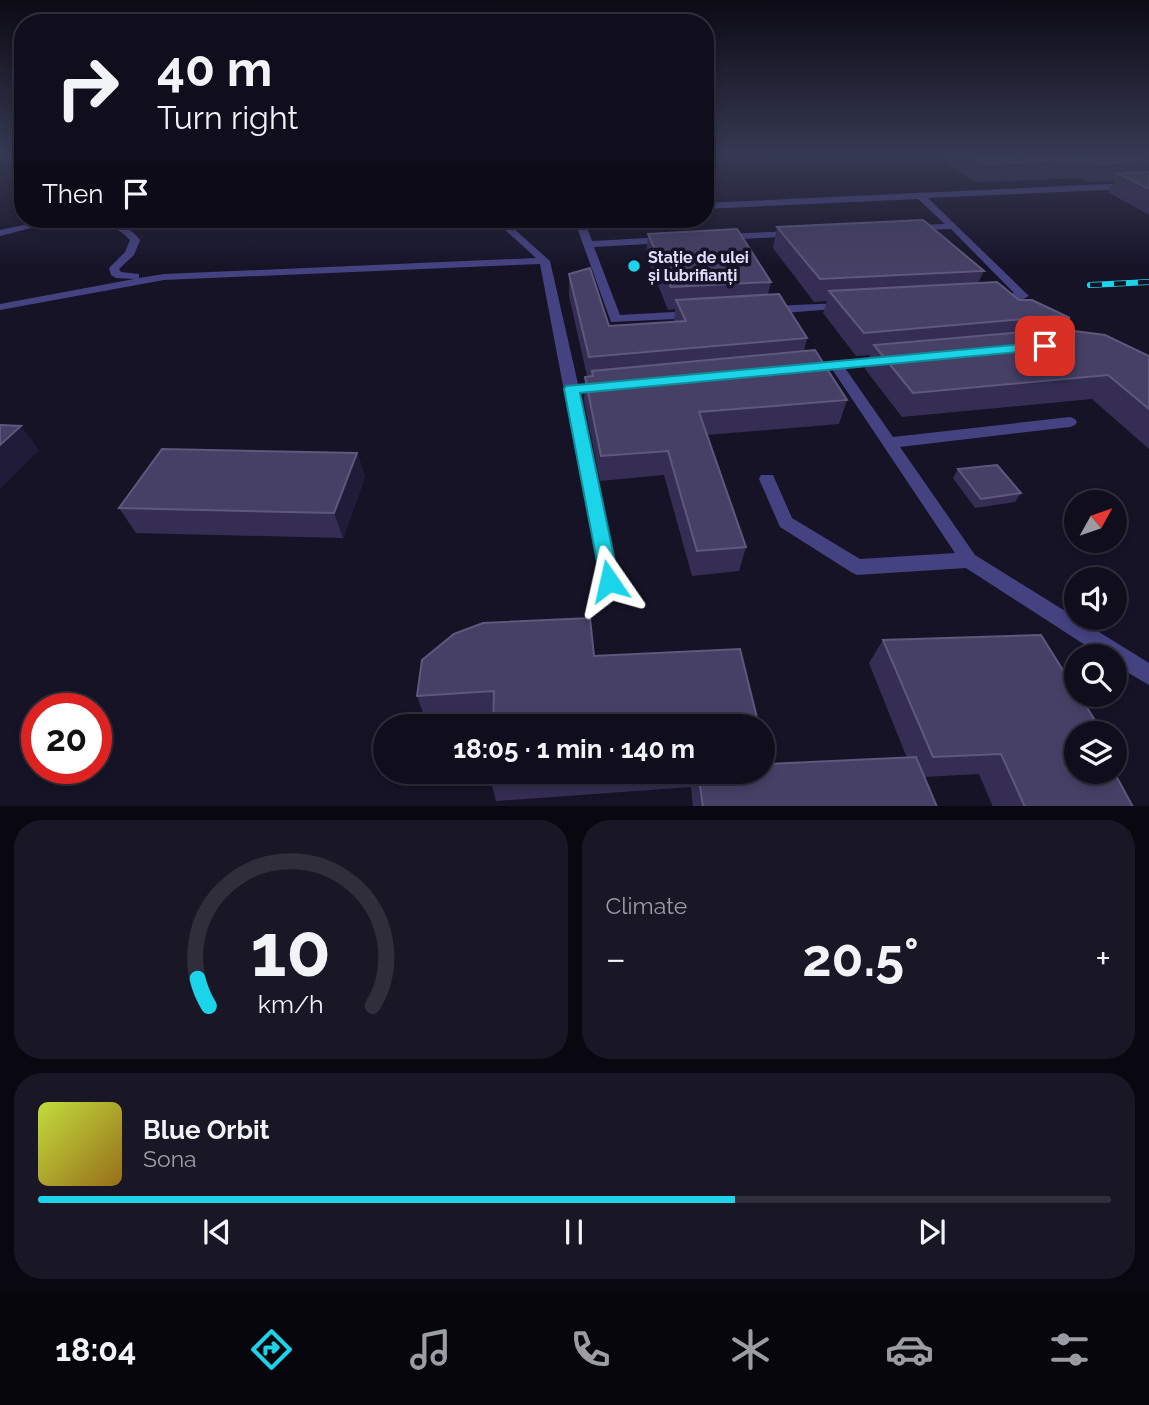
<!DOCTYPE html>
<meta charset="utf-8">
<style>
body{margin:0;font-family:Raleway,sans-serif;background:#191726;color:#f1f3f6;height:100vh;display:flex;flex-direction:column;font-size:26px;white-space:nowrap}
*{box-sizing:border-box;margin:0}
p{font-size:23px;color:#9c9ca4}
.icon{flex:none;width:38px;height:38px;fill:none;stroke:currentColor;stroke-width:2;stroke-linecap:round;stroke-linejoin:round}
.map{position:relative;height:806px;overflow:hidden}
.side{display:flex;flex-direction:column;gap:14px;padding:14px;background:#090810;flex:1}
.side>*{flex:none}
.guide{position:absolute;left:14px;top:14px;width:700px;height:214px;border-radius:28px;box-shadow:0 4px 10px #0003,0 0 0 2px #302e3b;background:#100e1d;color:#f1f3f6;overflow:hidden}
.needle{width:46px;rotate:50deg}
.tools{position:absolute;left:1064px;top:490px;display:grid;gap:14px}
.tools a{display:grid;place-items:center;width:63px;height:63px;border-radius:50%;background:#100e1d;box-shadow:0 4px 10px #0003,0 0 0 2px #302e3b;font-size:35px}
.speed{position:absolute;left:21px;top:693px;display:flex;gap:14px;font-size:35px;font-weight:700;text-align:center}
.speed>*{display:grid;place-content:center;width:91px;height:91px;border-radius:50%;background:#100e1d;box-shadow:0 4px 10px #0003,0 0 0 2px #302e3b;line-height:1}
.speed .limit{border:10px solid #d22;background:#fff;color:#111}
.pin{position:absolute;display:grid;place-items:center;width:60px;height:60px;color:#fff;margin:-30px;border-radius:14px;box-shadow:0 4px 10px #0006}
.me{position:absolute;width:77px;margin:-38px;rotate:349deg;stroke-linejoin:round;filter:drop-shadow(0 0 5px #0008)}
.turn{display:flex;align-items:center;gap:24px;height:147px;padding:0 28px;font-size:32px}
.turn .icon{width:91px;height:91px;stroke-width:2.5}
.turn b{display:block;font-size:49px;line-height:60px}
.then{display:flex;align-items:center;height:66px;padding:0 28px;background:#0003;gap:14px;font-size:26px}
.big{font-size:52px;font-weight:700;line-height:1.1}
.side .tile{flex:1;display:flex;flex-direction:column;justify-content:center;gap:10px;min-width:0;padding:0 24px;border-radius:28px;background:#191726}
.side .dial{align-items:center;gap:0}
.dial svg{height:182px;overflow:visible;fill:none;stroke:#302e3b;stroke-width:7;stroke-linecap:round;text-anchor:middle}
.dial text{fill:#f1f3f6;stroke:none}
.song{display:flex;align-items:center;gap:21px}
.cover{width:84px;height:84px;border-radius:10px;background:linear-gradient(135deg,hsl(70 70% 55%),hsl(40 70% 35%))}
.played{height:7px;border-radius:4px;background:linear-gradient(90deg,#1bd4e9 65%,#302e3b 65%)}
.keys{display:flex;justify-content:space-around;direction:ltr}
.heat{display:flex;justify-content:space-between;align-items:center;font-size:38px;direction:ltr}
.side .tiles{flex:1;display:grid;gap:14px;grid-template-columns:1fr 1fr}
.tile:last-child{grid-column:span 2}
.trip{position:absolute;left:373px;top:714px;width:402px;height:70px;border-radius:35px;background:#100e1d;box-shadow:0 4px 10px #0003,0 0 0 2px #302e3b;font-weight:700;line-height:70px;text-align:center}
.tab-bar{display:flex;height:112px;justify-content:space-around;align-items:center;background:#06060c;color:#9c9ca4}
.tab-bar .icon{width:49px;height:49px}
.tab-bar .selected{color:#1bd4e9}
.tab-bar b{font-size:32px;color:#f1f3f6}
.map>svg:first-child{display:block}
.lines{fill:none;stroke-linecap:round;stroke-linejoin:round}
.lane{fill:#454282;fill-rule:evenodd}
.rail-casing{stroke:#1bd4e9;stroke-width:6}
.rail{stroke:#161327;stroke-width:4.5;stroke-dasharray:12;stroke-linecap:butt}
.wall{fill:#352d54}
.shaded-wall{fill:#211b3a}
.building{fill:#474066;stroke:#5f587d;stroke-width:2}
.route{fill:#1bd4e9;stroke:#128a97;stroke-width:2}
.poi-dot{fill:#1bd4e9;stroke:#161327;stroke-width:2.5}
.labels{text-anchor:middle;stroke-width:7;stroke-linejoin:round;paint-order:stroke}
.far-poi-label{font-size:16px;font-weight:bold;fill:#e0dcfc;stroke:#161327;text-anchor:start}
</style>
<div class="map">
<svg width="1149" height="807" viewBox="0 0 1149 807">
<rect width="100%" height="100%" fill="#161327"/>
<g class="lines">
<g class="lane">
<polygon points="1149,182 1149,188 928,198 1029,296 1023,299 995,301 991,300 991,296 1014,293 951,229 909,230 907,228 912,225 945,224 918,199 705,209 705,203"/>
<path d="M 52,219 C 85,218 117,211 140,240 L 134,255 L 119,269 L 121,272 L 139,274 L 139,278 L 164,274 L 536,258 L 493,219 L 503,219 L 550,261 L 578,384 L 604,382 L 611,386 L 604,390 L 580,393 L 618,581 L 616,587 L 609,589 L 602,587 L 600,581 L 540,264 L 164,280 L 0,310 L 0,304 L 134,279 L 116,278 L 111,275 L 109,268 L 125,252 L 130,240 C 99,206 39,226 0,236 L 0,230 Z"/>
<polygon points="574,219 584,219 592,241 665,237 670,240 665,243 594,247 620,315 692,311 696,312 696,318 611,322"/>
<polygon points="794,231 797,232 797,236 724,240 719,237 724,234"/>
<polygon points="842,303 846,304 846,308 772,314 766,310 772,306"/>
<polygon points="886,356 892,360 891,363 845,368 893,437 1070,417 1075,419 1077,422 1075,425 1070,427 900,447 975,555 1149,663 1149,685 1115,665 1115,656 1102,656 966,568 857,575 851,572 780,527 759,479 761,475 773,475 792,518 860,559 955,553 832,369 809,371 802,367 809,363"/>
</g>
<g class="rail-casing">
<polyline id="rail" points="1090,285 1149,282"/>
</g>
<use href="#rail" class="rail"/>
</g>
<g class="wall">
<polygon points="936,155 1149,155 1149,215 1108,192 1115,181 1089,182 1082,178 975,182"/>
<polygon points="777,227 984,271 978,283 1019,300 1070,318 1063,330 1149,356 1149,449 1092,399 902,417 865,369 870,355 856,356 823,313 827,301 814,302 773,248"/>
<polygon points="648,234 771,282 768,294 807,338 804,351 847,400 839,424 707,435 746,547 739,571 692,576 664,475 600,481 584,401 585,377 587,376 569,296 569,274 609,326 674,322 675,309 668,310 646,255"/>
<polygon points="357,453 365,477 343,538 136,533 119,508"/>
<polygon points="958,469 1021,493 1015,502 975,508 953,478"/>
<polygon points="883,640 1076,733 1133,807 993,807 979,774 924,777 937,807 693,807 691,787 496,801 491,781 492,772 763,772 768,764 907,758 869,663"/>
<polygon points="594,656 494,713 425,718 417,696"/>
</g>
<g class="shaded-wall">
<polygon points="21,426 39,450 0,489 0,445"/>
<polygon points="357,453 365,477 343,538 334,513"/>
</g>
<g class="building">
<polygon points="969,155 1149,155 1149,161 1099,164 1092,160 982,164"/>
<polygon points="1149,172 1149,189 1119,174"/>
<polygon points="923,220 984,271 820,279 777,227"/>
<polygon points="737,229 771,282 671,287 648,234"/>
<polygon points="590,268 609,326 686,321 676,300 779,294 807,338 589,357 569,274"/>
<polygon points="997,282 1019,300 1032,300 1070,318 1058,316 864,333 829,291"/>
<polygon points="1059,329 1105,335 1149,356 1149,409 1108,375 913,393 874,345"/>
<polygon points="815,350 847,400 699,412 746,547 697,551 668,451 601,456 585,377 593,376 592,371"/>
<polygon points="0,425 21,426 0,445"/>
<polygon points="162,449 357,453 334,513 119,508"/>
<polygon points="997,465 1021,493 981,499 958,469"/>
<polygon points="590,618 594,656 740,649 759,726 493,726 494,691 417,696 422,660 454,634 483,623"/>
<polygon points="1041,635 1076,691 1076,695 1079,695 1103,733 1076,733 1076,772 1114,772 1133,807 1025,807 1001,754 933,757 883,640"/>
<polygon points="763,744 768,764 916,757 937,807 703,807 698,772 763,772"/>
<polygon points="492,772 629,772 491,781"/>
</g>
<linearGradient id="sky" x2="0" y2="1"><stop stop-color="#0c0a15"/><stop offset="0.58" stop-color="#363952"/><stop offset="1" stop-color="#363952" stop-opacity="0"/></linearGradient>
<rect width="1149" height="268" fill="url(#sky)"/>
<polygon class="route" points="1045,342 1050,343 1050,349 580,393 619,581 616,588 609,590 602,588 564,389 566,386"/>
<circle class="poi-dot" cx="634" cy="266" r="7"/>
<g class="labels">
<g class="far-poi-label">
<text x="648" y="263">Stație de ulei<tspan x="648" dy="18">și lubrifianți</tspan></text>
</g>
</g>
</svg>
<div class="tools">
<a><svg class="needle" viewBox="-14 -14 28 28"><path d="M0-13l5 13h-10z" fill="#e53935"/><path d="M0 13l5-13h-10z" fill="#9c9ca4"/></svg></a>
<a><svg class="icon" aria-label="sound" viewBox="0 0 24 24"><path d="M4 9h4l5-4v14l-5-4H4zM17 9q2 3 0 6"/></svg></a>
<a><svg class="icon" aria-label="search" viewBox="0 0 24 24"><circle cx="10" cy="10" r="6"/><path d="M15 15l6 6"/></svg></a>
<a><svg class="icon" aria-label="layers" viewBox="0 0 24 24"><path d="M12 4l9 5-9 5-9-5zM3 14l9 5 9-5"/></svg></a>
</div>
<div class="speed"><div class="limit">20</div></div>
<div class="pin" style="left:1045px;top:346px;background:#d93025"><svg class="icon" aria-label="arrive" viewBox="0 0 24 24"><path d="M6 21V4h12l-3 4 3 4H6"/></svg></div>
<svg class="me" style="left:609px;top:581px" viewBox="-20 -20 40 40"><path d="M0-17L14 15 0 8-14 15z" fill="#1bd4e9" stroke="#fff" stroke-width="4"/></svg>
<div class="trip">18:05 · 1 min · 140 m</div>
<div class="guide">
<div class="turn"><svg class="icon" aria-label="right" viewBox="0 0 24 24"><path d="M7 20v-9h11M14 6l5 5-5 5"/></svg><div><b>40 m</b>Turn right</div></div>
<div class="then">Then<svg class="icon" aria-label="arrive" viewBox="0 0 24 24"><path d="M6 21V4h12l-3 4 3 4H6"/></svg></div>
</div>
</div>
<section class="side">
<div class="tiles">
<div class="tile dial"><svg viewBox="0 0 100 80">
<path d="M14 69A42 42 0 1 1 86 69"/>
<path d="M14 69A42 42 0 0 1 9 57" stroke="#1bd4e9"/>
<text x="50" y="56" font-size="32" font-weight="700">10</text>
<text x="50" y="72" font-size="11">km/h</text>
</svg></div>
<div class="tile"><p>Climate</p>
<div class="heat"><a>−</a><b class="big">20.5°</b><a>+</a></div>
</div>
<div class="tile">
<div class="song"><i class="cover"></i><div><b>Blue Orbit</b><p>Sona</p></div></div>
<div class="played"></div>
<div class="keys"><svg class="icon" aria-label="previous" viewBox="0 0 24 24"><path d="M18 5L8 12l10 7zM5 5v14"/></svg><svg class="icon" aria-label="pause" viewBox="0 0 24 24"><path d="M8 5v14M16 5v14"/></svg><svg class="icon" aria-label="next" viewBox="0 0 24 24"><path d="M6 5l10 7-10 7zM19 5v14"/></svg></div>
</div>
</div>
</section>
<nav class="tab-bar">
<b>18:04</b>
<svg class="icon selected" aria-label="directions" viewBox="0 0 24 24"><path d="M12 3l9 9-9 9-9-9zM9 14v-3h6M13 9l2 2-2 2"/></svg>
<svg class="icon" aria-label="music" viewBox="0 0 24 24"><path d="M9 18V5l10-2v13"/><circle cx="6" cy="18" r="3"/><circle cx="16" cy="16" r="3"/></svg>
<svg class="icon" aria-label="phone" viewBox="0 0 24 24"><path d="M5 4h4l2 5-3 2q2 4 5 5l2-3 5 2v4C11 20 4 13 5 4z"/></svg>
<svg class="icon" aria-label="climate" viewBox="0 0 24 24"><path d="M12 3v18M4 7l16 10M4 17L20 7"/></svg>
<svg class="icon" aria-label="car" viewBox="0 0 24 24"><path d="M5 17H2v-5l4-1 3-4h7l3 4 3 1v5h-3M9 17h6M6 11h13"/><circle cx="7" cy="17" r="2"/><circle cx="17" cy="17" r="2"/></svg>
<svg class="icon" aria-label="filters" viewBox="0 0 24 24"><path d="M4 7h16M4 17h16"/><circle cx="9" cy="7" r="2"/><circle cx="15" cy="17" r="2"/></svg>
</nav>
